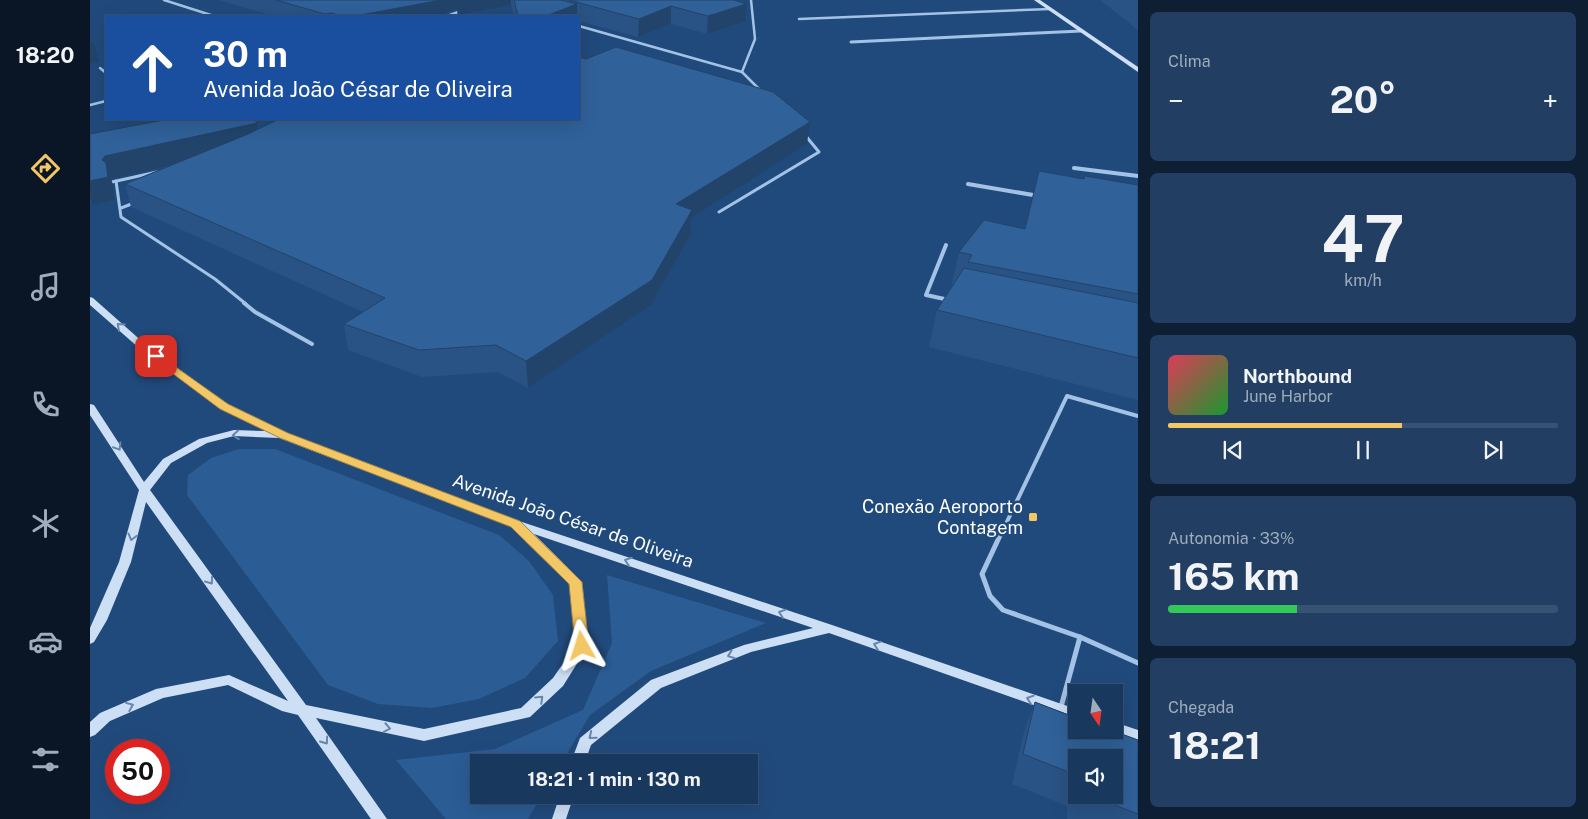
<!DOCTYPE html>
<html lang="pt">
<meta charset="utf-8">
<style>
body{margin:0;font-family:"Public Sans",sans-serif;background:#223f63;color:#f1f3f6;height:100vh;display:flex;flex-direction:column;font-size:19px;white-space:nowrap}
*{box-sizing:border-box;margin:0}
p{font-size:16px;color:#9facbc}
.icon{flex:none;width:28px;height:28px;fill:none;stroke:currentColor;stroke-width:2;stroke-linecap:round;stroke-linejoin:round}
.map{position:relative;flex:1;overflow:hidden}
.details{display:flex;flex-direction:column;gap:12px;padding:12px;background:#0e1f33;width:450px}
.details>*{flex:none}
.top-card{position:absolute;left:15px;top:15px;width:475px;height:105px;border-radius:0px;box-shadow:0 5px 20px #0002,0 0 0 1px #375272;background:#1a4fa0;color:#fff;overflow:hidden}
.needle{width:32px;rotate:167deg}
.tools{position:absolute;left:978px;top:684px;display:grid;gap:10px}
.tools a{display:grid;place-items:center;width:55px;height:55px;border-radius:0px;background:#19385d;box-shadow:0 5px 20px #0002,0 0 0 1px #375272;font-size:25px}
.speed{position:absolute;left:15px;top:739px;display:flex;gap:10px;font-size:25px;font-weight:700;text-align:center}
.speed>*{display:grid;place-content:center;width:65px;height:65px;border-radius:50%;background:#19385d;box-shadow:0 5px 20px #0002,0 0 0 1px #375272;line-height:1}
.speed .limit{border:8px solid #d22;background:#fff;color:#111}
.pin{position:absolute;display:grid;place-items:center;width:42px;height:42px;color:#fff;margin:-21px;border-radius:10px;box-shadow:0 2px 8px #0006}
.me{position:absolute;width:55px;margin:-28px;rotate:354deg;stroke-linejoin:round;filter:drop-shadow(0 0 4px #0008)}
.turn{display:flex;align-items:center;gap:18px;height:105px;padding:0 15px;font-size:22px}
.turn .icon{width:65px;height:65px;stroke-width:2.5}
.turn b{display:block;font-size:35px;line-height:42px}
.big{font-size:38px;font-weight:700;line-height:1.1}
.details .widget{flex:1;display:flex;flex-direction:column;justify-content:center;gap:8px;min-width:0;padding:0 18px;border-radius:8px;background:#223f63}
.details .dial{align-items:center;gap:0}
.dial b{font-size:65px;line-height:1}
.song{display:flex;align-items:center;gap:15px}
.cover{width:60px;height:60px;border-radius:8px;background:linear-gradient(135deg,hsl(350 70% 55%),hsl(130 70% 35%))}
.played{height:5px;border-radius:2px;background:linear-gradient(90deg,#f3c765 60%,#375272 60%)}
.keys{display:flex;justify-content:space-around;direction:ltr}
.heat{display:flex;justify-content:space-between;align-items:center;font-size:28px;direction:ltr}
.charge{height:8px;border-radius:4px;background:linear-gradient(90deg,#34c759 33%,#375272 0)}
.trip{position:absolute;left:380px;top:754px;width:288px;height:50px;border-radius:0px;background:#19385d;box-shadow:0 5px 20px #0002,0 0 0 1px #375272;font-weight:700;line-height:50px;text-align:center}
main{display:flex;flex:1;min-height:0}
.tabs{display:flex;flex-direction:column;width:90px;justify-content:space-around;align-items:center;background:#0a1625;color:#9facbc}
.tabs .icon{width:35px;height:35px}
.tabs .on{color:#f3c765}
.tabs b{font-size:22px;color:#f1f3f6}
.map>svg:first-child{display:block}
.green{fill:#2b5c94}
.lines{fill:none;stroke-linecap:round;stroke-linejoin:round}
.lane-far3{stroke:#a3c3e6;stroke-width:2.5}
.lane-far2{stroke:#a3c3e6;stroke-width:3}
.lane-far1{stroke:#a3c3e6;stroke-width:4}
.lane{stroke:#a3c3e6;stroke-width:5}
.street-far1{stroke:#a3c3e6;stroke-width:3}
.street{stroke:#a3c3e6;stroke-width:4}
.secondary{fill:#cddff5;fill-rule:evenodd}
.wall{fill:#295384;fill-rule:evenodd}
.shaded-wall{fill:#22446b}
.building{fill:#306199;stroke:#22446b}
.oneway{stroke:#6686ac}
.route{fill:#f3c765;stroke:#9e8142}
.poi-dot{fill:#f3c765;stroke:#214a7c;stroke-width:2}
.labels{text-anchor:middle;stroke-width:5;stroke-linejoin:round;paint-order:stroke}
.poi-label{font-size:18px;fill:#fff;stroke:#214a7c;text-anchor:end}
.street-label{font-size:18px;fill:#fff;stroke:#214a7c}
</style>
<main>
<nav class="tabs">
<b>18:20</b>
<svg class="icon on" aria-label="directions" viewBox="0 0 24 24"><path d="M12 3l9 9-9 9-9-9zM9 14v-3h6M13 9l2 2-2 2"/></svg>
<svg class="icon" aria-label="music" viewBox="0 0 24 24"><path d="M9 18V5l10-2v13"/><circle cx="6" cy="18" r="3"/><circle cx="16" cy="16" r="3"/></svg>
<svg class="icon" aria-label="phone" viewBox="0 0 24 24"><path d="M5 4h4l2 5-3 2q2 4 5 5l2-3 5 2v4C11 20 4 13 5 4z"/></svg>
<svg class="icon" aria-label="climate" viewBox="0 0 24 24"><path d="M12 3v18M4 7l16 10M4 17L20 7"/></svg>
<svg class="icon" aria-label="car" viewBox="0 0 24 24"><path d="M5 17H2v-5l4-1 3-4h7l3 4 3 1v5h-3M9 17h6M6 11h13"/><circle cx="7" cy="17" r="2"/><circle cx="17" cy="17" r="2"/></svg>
<svg class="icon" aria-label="filters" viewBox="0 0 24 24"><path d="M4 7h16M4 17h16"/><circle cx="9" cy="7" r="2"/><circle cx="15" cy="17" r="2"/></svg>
</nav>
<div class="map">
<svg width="1048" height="819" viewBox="0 0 1048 819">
<rect width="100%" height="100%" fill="#214a7c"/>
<g class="green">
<polygon points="149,449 185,449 409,535 439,561 463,595 468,641 435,678 389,699 342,708 288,704 238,685 97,495 98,475 121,458"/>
<polygon points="517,575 676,623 561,671 500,715 472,762 389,762 389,795 452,795 438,819 356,819 306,760 405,749 493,710 522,643"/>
</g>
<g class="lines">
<g class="lane-far3">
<polyline points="74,0 124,16"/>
<polyline points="661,0 665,39 652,72 670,90"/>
<polyline points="357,16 371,11"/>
<polyline points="709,19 960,9"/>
<polyline points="489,26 652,72"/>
<polyline points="10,68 16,73"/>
<polyline points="0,105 16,101"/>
</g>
<g class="lane-far2">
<polyline points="26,181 31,217 125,279 156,304"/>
<polyline points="22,182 67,172"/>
<polyline points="31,208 44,203"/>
<polyline points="629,212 729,152 715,135"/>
</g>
<g class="lane-far1">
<polyline points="154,303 165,312 222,344"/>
<polyline points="914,528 977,396 1048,416"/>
</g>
<g class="lane">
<polyline points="914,527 892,574 900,596 913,610 990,637 1048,663"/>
<polyline points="971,707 990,637"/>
</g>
<polyline class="street-far1" points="761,42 991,31"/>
<g class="street">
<polyline points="984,168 1048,176"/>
<polyline points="878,184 949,196"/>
<polyline points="856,245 836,295 859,300"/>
</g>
<g class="secondary">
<polygon points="944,0 950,0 1048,67 1048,72"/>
<path d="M 0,297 L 3,298 L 55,344 L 138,405 L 198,434 L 429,521 L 742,625 L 986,709 L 986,720 L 739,633 L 661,652 L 571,688 L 501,745 L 495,762 L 481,762 L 490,738 L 561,680 L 654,645 L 723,628 L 444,534 L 492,582 L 498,646 L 473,686 L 440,717 L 334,741 L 226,718 L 297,819 L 281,819 L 208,715 L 192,711 L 138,685 L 73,698 L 20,721 L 5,735 L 0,737 L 0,722 L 10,713 L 66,689 L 139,675 L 198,701 L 56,502 L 41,562 L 17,620 L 4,642 L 0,644 L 0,628 L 29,562 L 49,490 L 0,415 L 0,404 L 4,405 L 54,482 L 73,459 L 109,439 L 144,430 L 176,431 L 130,409 L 49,348 L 0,305 ZM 144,436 L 189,438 L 423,527 L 480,583 L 486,645 L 463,678 L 431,708 L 334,729 L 216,705 L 60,490 L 81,463 L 117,443 Z"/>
<polygon points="1024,722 1048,730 1048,742 1019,732 1018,730 1024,730"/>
<polygon points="470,795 484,795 476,819 462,819"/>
</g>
</g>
<g class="wall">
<polygon points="129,0 644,0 655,22 617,34 581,24 548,37 489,21 489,16 424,16 421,5 368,15 367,9 356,13 355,16 183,16"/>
<polygon points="1010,0 1048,0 1048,30"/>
<polygon points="168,129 717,144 601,217 601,234 561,305 438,388 408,372 332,377 258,350 254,324 273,312 41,207 35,184 84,164 21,179 23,185 25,200 2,205 0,201 0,134"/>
<polygon points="949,171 994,179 1048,185 1048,400 839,347 847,310 861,288 869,252 935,229"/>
<path d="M 945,702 L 1048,740 L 1048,819 L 977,819 L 977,806 L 922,784 L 934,732 ZM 986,758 L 1024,795 L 986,795 Z"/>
</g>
<g class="shaded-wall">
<polygon points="351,0 421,0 421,5 368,15 367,9 356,13 355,16 265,16"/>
<polygon points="487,4 487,16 456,16"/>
<polygon points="656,4 655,22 617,34 618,16"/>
<polygon points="581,6 581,24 548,37 549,19"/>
<polygon points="242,13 243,16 235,16 235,14"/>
<polygon points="0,43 4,43 9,62 0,64"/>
<polygon points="720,122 717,144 601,218 601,234 561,305 438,388 436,361 586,204"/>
<polygon points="167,123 171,144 21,179 23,185 25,200 2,205 0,197 0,181 15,156"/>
</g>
<g class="building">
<polygon points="186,0 351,0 265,16 251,16 242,13 235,14"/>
<polygon points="424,0 471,0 487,4 456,16 428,16"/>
<polygon points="479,0 644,0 656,4 618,16 581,6 549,19"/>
<polygon points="526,47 683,92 720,122 586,204 602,210 562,280 436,361 406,345 329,350 254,324 295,298 35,184 156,135 189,119 489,119 489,57 496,59"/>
<polygon points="79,119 164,119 167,123 15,156 12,160 16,163 18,177 0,181 0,134"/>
<polygon points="949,171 994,179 995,176 1048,185 1048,294 878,262 882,255 869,252 894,220 935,229"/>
<polygon points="874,268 1048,303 1048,358 847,310"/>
<polygon points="945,702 986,718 986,730 1021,730 1048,740 1048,814 999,795 1024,795 1024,758 986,758 986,775 933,754"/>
</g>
<defs><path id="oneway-chevron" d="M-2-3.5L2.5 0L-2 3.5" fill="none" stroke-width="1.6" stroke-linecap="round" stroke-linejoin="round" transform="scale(1.25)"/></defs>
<g class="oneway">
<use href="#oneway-chevron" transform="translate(30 326) rotate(-138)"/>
<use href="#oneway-chevron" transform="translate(146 435) rotate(176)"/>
<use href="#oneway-chevron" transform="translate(28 447) rotate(58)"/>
<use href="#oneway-chevron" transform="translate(42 537) rotate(105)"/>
<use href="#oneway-chevron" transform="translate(538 561) rotate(-161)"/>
<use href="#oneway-chevron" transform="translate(120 581) rotate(54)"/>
<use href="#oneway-chevron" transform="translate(692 613) rotate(-161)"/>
<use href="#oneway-chevron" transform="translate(787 645) rotate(-161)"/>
<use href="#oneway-chevron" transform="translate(641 655) rotate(159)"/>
<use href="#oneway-chevron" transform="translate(450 699) rotate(-44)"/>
<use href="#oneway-chevron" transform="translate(940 699) rotate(-161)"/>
<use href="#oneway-chevron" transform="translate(40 706) rotate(-22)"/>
<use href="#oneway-chevron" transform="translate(297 728) rotate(11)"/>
<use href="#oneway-chevron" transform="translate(502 736) rotate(141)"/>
<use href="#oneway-chevron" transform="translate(235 741) rotate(55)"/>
</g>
<polygon class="route" points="66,353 138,404 198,433 430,521 492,582 499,646 497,650 492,652 487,650 485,646 479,584 421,527 190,438 130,409 62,358 60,356"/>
<rect class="poi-dot" x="938" y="512" width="10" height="10" rx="2.5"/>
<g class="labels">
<g class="poi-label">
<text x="933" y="513">Conexão Aeroporto<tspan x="933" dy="21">Contagem</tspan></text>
</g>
<g class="street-label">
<text transform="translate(483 521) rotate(19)" y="6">Avenida João César de Oliveira</text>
</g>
</g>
</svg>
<div class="tools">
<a><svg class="needle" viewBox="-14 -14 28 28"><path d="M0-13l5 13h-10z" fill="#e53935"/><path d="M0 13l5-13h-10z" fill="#9facbc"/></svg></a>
<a><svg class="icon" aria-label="sound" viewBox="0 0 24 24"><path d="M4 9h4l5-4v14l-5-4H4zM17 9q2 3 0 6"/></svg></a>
</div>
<div class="speed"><div class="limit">50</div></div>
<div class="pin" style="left:66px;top:356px;background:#d93025"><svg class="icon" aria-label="arrive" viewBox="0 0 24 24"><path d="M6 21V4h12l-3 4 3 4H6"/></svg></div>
<svg class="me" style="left:492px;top:646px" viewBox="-20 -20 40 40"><path d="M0-17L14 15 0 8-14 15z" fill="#f3c765" stroke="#fff" stroke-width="4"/></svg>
<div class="trip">18:21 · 1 min · 130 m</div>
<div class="top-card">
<div class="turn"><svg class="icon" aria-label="ahead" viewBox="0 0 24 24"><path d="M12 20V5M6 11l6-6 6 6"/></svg><div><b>30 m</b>Avenida João César de Oliveira</div></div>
</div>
</div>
<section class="details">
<div class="widget"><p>Clima</p>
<div class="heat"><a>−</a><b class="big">20°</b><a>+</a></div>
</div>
<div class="widget dial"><b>47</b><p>km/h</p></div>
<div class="widget">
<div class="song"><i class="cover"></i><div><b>Northbound</b><p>June Harbor</p></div></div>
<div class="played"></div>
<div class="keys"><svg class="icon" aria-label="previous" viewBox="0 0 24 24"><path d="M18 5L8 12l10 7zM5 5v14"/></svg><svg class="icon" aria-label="pause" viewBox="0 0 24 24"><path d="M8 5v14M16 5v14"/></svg><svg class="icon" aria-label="next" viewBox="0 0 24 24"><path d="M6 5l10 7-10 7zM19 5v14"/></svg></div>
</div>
<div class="widget"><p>Autonomia · 33%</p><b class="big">165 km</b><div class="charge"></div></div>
<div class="widget"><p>Chegada</p><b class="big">18:21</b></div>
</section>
</main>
